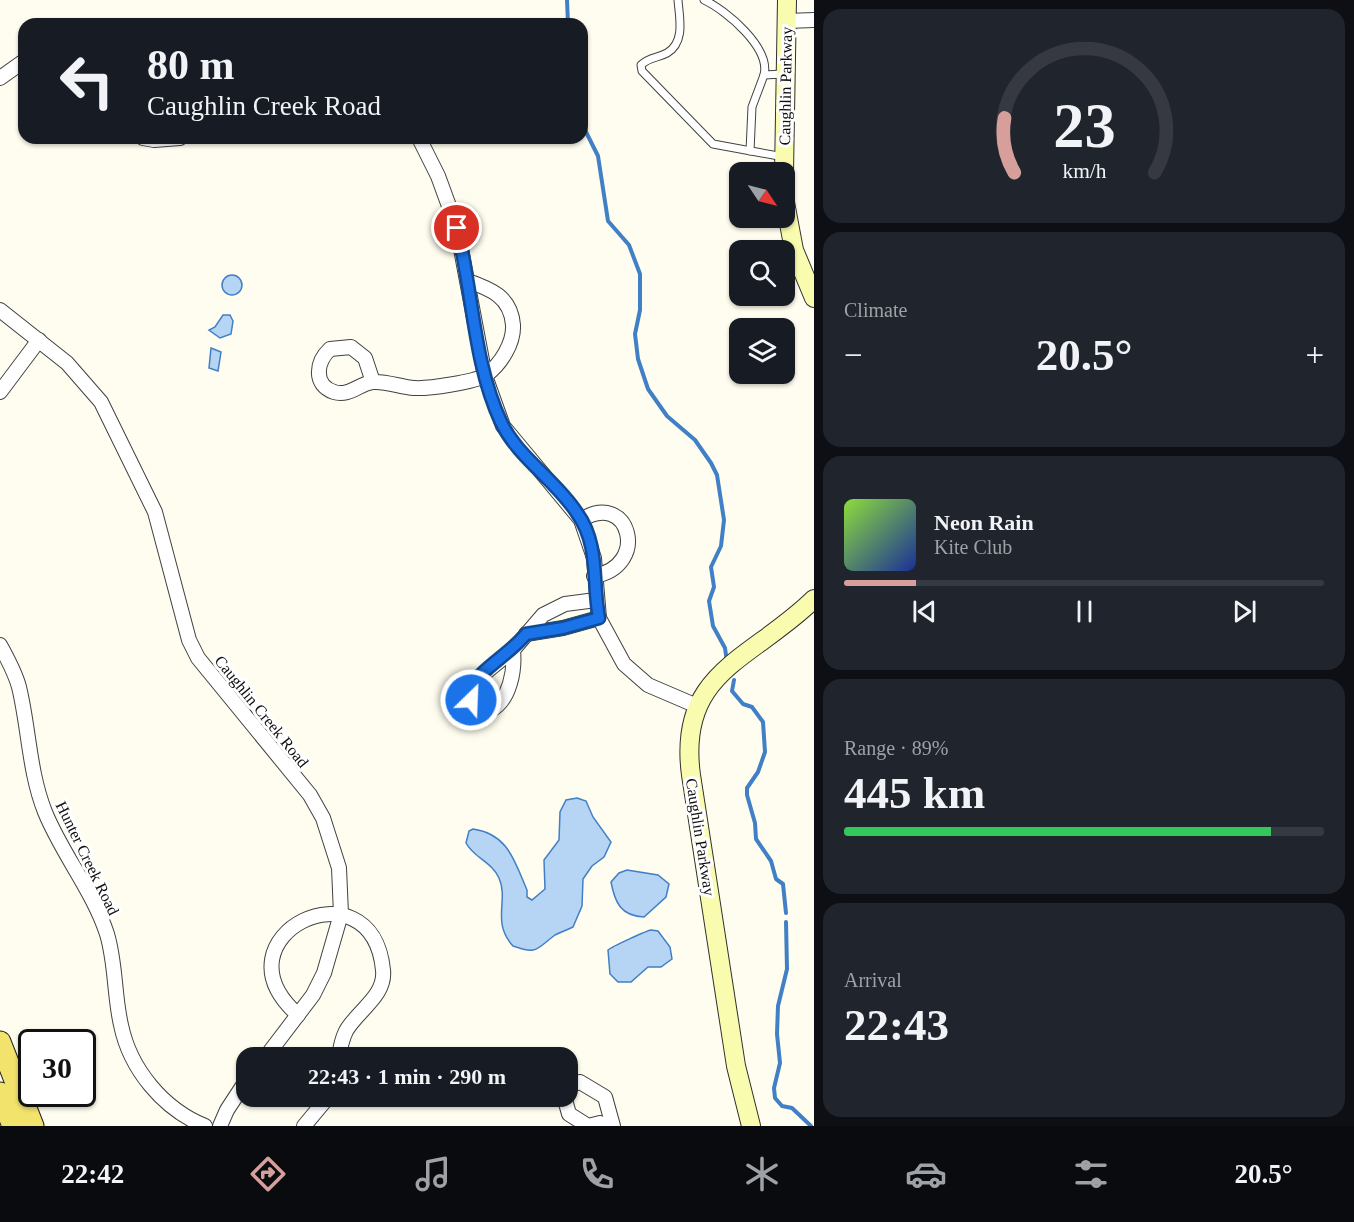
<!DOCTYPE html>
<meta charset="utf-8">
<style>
body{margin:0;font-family:Georgia,serif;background:#20242c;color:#f1f3f6;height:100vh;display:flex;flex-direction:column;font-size:22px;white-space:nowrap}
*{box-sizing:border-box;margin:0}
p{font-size:20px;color:#9ea1a6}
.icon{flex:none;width:33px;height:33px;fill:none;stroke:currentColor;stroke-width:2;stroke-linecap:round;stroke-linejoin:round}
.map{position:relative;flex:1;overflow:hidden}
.drawer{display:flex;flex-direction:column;gap:9px;padding:9px;background:#0d0f14;width:540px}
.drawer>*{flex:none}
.hud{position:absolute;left:18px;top:18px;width:570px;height:126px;border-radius:18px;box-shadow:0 2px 4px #0004;background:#171b24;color:#f1f3f6;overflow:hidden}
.needle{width:39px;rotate:125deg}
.controls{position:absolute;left:729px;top:162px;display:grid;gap:12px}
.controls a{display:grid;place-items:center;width:66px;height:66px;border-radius:12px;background:#171b24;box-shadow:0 2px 4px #0004;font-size:30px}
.speed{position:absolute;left:18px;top:1029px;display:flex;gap:12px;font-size:30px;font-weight:700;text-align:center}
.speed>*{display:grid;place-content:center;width:78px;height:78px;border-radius:50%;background:#171b24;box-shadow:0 2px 4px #0004;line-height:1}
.speed .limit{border:3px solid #111;border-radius:9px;background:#fff;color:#111}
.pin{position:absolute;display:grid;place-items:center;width:51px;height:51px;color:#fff;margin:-26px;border:3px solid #fff;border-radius:50%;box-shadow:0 2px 6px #0007}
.me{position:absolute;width:66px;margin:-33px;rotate:24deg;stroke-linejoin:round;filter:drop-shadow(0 0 4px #0008)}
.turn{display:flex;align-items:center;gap:21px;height:126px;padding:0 30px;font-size:27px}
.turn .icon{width:78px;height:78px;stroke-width:2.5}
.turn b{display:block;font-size:42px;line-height:51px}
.big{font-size:45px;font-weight:700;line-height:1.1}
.drawer .widget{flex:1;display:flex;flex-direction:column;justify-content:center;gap:9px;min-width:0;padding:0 21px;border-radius:18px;background:#20242c}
.drawer .dial{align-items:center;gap:0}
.dial svg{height:156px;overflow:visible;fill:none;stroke:#363941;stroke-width:7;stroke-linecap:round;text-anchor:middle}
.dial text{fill:#f1f3f6;stroke:none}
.song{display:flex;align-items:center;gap:18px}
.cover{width:72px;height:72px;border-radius:9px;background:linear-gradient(135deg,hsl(90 70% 55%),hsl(230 70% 35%))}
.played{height:6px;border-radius:3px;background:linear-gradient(90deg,#d69f9c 15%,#363941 15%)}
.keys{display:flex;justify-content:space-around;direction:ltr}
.heat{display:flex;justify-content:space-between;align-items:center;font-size:33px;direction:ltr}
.charge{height:9px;border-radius:4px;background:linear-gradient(90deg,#34c759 89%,#363941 0)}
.trip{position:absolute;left:236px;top:1047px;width:342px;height:60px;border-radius:18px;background:#171b24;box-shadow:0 2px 4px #0004;font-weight:700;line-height:60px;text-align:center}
.tabs{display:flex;height:96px;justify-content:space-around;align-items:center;background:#090b0e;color:#9ea1a6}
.tabs .icon{width:42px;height:42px}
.tabs .selected{color:#d69f9c}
.tabs b{font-size:27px;color:#f1f3f6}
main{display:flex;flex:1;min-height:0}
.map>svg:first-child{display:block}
.water{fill:#b6d4f3;stroke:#417fc6;stroke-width:1.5}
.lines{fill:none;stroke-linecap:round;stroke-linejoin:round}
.stream{stroke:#417fc6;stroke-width:4}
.lane-casing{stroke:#414141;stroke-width:9}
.street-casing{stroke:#414141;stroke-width:16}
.secondary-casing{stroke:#303030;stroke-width:20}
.primary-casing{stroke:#1f1f1f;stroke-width:23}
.lane{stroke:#fff;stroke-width:7}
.street{stroke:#fff;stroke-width:14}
.secondary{stroke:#f9fbae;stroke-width:18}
.primary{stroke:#f1e36c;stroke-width:21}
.route-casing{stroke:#114b97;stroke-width:15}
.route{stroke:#1a73e8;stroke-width:10}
.labels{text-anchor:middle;stroke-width:6;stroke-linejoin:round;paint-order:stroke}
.street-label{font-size:16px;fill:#0e0e0e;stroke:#fff}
</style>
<main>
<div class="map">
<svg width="814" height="1126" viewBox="0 0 814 1126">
<rect width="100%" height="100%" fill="#fefdef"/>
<g class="water">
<circle cx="232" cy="285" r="10"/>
<polygon points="223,315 230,315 233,321 231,334 220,338 209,330 215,327"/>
<polygon points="211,348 221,352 218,371 209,368"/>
<path d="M 577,798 L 586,801 L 593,817 L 611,842 L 604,857 L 592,866 L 583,879 L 582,906 L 573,927 C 567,930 561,932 555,935 C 536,949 538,955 513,946 C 491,922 509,901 499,878 C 492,862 474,858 466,843 L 469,831 L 473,829 C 508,834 514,860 527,890 L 527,897 L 532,900 L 545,889 L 544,860 L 559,840 L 560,812 L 566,800 Z"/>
<path d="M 627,870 L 658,875 L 669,884 L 666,897 L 644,917 C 621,916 615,903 611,882 L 619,873 Z"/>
<path d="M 651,930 L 658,931 L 670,947 L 672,959 L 661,967 L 648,967 L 631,982 L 618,982 L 610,974 L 608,950 C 613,946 646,931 651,930 Z"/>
</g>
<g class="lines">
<g class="stream">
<polyline points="567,0 568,24"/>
<polyline points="582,124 598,156 608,221 629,245 640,274 640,310 635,334 638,359 648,389 667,416 695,440 711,463 717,475 724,520 721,546 711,567 714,587 709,601 713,626 725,648 727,662"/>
<polyline points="734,680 732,691 743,704 752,707 763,722 765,752 758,772 747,788 747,795 755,823 756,839 771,861 776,879 783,884 786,913"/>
<polyline points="786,922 787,969 778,1006 777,1034 780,1063 774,1088 775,1098 782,1106 792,1108 811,1126"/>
</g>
<g class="lane-casing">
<g id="lane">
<path d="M 678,0 C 679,16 686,42 667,53 C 658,58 649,57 641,65 L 642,71 L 713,144 L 784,157"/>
<path d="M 704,0 C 726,10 771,48 764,75 L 783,74"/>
<polyline points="750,151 752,107 764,75"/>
</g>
</g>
<g class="street-casing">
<g id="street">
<polyline points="787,21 814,20"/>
<polyline points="0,78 24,61"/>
<polyline points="143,138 154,140 180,138"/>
<polyline points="419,138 438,176 457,228 485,376 503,426 581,520 594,558 599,618 624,664 648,685 697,706"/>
<polyline points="0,310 67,363 101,402 155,512 189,640 198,658 310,795 323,818 339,868 341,914 324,973 313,995 265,1058"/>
<path d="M 373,382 L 365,358 L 351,347 L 330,349 C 316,362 313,385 334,392 C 349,397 360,383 373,382 C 386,381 401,387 414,388 C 428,389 475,382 486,375 C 501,364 514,343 513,325 C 511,297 491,289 468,281"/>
<polyline points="0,392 39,340"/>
<path d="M 581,520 C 629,489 651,566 594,576"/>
<polyline points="526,634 563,628 599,618"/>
<path d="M 0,645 C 7,658 15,672 19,687 C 29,728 29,772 45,812 C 62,854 93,891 107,934 C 116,964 114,995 121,1025 C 130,1069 163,1109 205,1126"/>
<path d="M 513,650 C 515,670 510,700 491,710 L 477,707 L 469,695 L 475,681 L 513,650 L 543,615 L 565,604 L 596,600"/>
<path d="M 298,1015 C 209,936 372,858 383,970 C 386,996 357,1011 346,1031 C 342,1039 340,1049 339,1058"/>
<polyline points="567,1086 580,1082 605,1097 613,1126"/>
<polyline points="564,1096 569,1114 588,1126 600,1123 605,1126"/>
<polyline points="220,1126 227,1110 246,1081"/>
<polyline points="304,1126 329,1096"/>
</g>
</g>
<g class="secondary-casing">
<g id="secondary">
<polyline points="784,172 787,0"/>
<polyline points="784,197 794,250 814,298"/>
<path d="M 751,1126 L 736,1066 L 691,775 C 677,671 752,660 814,599"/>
</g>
</g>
<g class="primary-casing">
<g id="primary">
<polyline points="0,1042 33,1126"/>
<polyline points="0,1093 13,1126"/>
</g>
</g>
<use href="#lane" class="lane"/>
<use href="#street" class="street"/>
<use href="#secondary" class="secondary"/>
<use href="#primary" class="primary"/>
</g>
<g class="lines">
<g class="route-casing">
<path id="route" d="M 457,228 C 473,292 473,362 501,422 C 518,458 556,480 577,513 C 600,545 592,582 599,618 L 563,628 L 526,634 C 510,654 480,669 469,690 L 471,700"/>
</g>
<use href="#route" class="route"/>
</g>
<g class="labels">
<g class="street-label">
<text transform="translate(785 86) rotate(-89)" y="6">Caughlin Parkway</text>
<text transform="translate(262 711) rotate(51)" y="6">Caughlin Creek Road</text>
<text transform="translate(701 837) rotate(81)" y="6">Caughlin Parkway</text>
<text transform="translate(88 858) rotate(64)" y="6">Hunter Creek Road</text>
</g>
</g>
</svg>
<div class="controls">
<a><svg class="needle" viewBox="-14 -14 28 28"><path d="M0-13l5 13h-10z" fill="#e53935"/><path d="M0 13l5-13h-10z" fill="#9ea1a6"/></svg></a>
<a><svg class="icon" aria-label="search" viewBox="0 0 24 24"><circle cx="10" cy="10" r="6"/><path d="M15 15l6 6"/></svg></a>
<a><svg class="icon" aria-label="layers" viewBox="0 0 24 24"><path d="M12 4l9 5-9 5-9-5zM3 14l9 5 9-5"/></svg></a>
</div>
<div class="speed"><div class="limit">30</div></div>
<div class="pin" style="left:457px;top:228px;background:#d93025"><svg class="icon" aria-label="arrive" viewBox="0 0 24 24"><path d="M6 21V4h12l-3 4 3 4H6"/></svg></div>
<svg class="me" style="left:471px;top:700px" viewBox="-20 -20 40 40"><circle r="17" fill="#1a73e8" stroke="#fff" stroke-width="3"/><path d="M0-11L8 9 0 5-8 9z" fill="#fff"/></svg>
<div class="trip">22:43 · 1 min · 290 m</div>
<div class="hud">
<div class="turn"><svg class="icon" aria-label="left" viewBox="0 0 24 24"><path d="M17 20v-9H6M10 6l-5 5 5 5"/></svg><div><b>80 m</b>Caughlin Creek Road</div></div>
</div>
</div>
<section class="drawer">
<div class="widget dial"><svg viewBox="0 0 100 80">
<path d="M14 69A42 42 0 1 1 86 69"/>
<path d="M14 69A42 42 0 0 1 9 41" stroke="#d69f9c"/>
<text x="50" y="56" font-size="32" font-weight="700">23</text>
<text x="50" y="72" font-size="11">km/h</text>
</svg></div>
<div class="widget"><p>Climate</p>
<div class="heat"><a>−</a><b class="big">20.5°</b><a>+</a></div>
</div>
<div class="widget">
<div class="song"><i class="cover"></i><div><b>Neon Rain</b><p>Kite Club</p></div></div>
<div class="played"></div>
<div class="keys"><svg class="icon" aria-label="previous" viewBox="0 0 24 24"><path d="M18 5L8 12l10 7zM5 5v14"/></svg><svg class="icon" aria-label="pause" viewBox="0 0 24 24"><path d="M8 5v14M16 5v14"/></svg><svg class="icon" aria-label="next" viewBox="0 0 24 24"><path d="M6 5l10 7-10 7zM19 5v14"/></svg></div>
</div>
<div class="widget"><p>Range · 89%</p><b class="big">445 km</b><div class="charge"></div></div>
<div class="widget"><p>Arrival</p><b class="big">22:43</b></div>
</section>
</main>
<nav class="tabs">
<b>22:42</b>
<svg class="icon selected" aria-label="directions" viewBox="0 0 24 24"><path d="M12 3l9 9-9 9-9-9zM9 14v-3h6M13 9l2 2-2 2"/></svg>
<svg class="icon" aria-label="music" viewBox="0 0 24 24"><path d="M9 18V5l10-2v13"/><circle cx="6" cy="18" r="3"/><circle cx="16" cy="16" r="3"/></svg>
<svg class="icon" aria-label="phone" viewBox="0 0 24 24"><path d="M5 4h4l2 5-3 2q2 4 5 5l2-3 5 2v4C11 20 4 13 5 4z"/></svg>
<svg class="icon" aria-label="climate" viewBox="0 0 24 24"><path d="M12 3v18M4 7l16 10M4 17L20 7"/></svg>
<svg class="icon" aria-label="car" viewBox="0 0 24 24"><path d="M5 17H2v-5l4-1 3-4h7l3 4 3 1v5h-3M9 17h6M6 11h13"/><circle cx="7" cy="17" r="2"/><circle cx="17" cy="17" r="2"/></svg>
<svg class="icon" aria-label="filters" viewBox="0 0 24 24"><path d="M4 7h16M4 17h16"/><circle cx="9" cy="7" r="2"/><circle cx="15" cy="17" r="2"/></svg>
<b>20.5°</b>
</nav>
